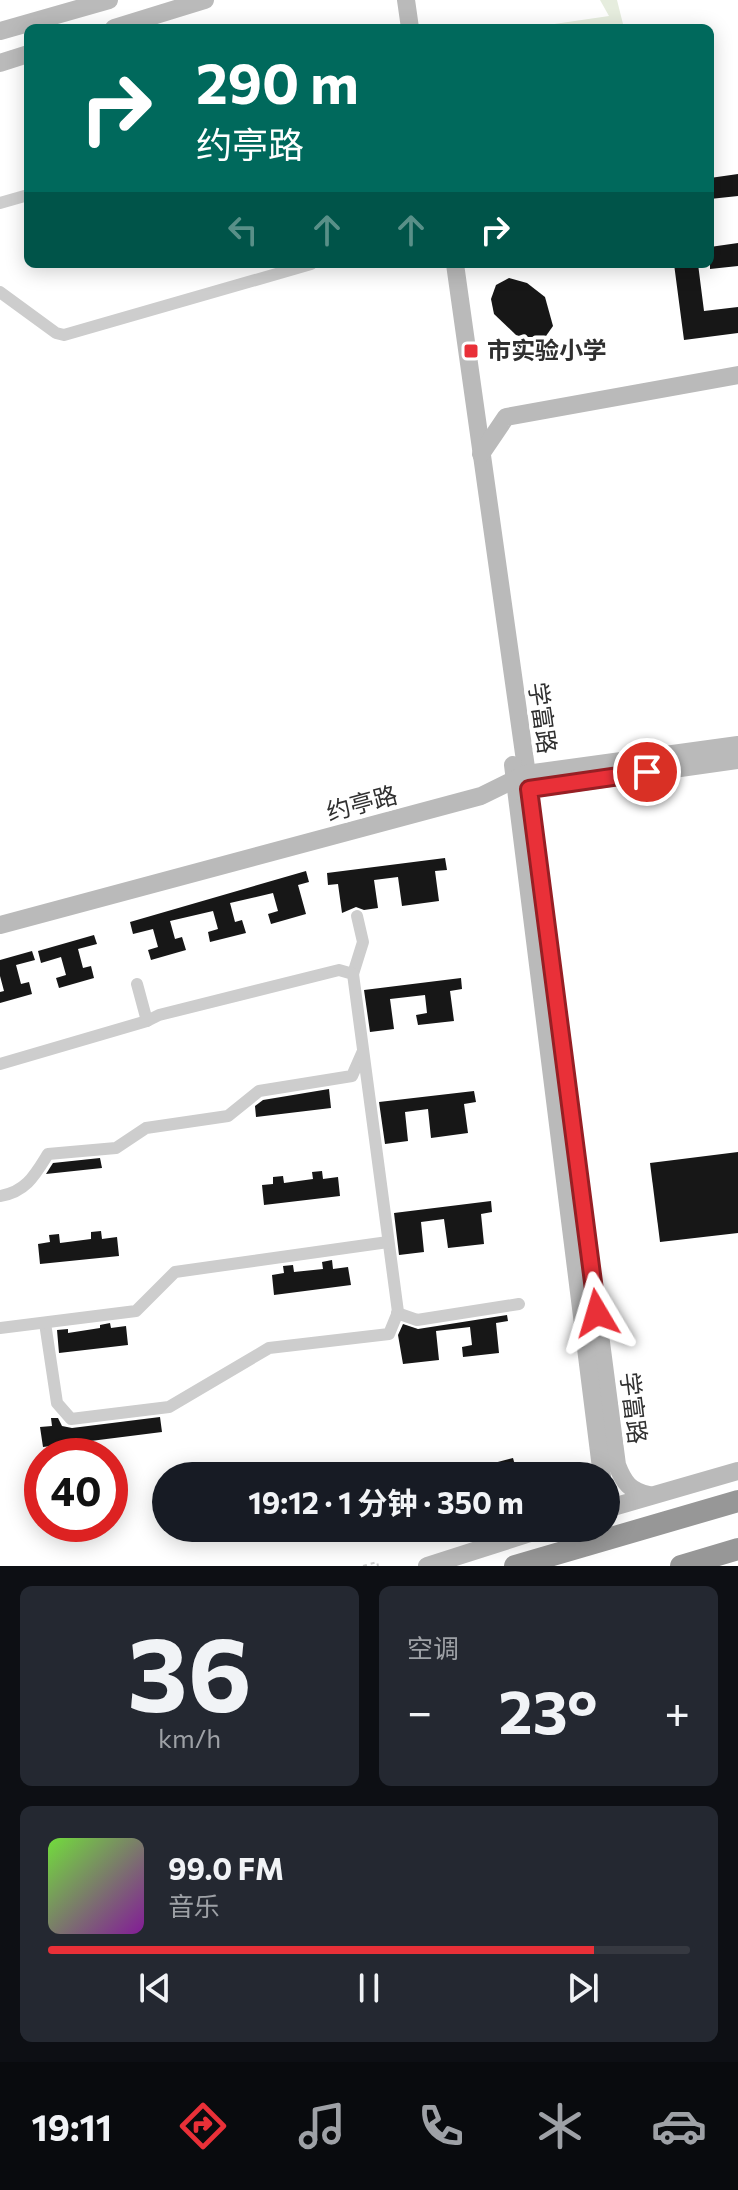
<!DOCTYPE html>
<html lang="zh">
<meta charset="utf-8">
<style>
body{margin:0;font-family:Commissioner,"Noto Sans SC",sans-serif;background:#242831;color:#f1f3f6;height:100vh;display:flex;flex-direction:column;font-size:30px;white-space:nowrap}
*{box-sizing:border-box;margin:0}
p{font-size:26px;color:#9ea1a6}
.icon{flex:none;width:44px;height:44px;fill:none;stroke:currentColor;stroke-width:2;stroke-linecap:round;stroke-linejoin:round}
.map{position:relative;height:1566px;overflow:hidden}
.details{display:flex;flex-direction:column;gap:20px;padding:20px;background:#0d0f14;flex:1}
.details>*{flex:none}
.banner{position:absolute;left:24px;top:24px;width:690px;height:244px;border-radius:12px;box-shadow:0 4px 20px #0003;background:#00695c;color:#fff;overflow:hidden}
.speed{position:absolute;left:24px;top:1438px;display:flex;gap:16px;font-size:40px;font-weight:700;text-align:center}
.speed>*{display:grid;place-content:center;width:104px;height:104px;border-radius:50%;background:#171b24;box-shadow:0 4px 20px #0003;line-height:1}
.speed .limit{border:12px solid #d22;background:#fff;color:#111}
.pin{position:absolute;display:grid;place-items:center;width:68px;height:68px;color:#fff;margin:-34px;border:4px solid #fff;border-radius:50%;box-shadow:0 2px 8px #0007}
.me{position:absolute;width:88px;margin:-44px;rotate:353deg;stroke-linejoin:round;filter:drop-shadow(0 0 6px #0008)}
.turn{display:flex;align-items:center;gap:28px;height:168px;padding:0 40px;font-size:36px}
.turn .icon{width:104px;height:104px;stroke-width:2.5}
.turn b{display:block;font-size:56px;line-height:68px}
.lanes{display:flex;align-items:center;height:76px;padding:0 40px;background:#0003;justify-content:center;gap:40px;direction:ltr}
.lanes .off{opacity:.35}
.big{font-size:60px;font-weight:700;line-height:1.1}
.details .widget{flex:1;display:flex;flex-direction:column;justify-content:center;gap:12px;min-width:0;padding:0 28px;border-radius:12px;background:#242831}
.details .dial{align-items:center;gap:0}
.dial b{font-size:104px;line-height:1}
.song{display:flex;align-items:center;gap:24px}
.cover{width:96px;height:96px;border-radius:12px;background:linear-gradient(135deg,hsl(100 70% 55%),hsl(290 70% 35%))}
.played{height:8px;border-radius:4px;background:linear-gradient(90deg,#e93038 85%,#363941 85%)}
.keys{display:flex;justify-content:space-around;direction:ltr}
.heat{display:flex;justify-content:space-between;align-items:center;font-size:44px;direction:ltr}
.details .tiles{flex:1;display:grid;gap:20px;grid-template-columns:1fr 1fr}
.widget:last-child{grid-column:span 2}
.trip{position:absolute;left:152px;top:1462px;width:468px;height:80px;border-radius:40px;background:#171b24;box-shadow:0 4px 20px #0003;font-weight:700;line-height:80px;text-align:center}
.tab-bar{display:flex;height:128px;justify-content:space-around;align-items:center;background:#090b0e;color:#9ea1a6}
.tab-bar .icon{width:56px;height:56px}
.tab-bar .active{color:#e93038}
.tab-bar b{font-size:36px;color:#f1f3f6}
.map>svg:first-child{display:block}
.green{fill:#e6edde}
.building{fill:#171717}
.lines{fill:none;stroke-linecap:round;stroke-linejoin:round}
.path{stroke:#cdcdcd;stroke-width:2;stroke-dasharray:4 4;stroke-linecap:butt}
.street{stroke:#cdcdcd;stroke-width:12}
.secondary{stroke:#bababa;stroke-width:18}
.highway{stroke:#979797;stroke-width:22}
.route-casing{stroke:#971f24;stroke-width:20}
.route{stroke:#e93038;stroke-width:14}
.poi-dot{fill:#e93038;stroke:#fff;stroke-width:3}
.labels{text-anchor:middle;stroke-width:8;stroke-linejoin:round;paint-order:stroke}
.poi-label{font-size:24px;font-weight:bold;fill:#303030;stroke:#fff;text-anchor:start}
.street-label{font-size:24px;fill:#303030;stroke:#fff}
</style>
<div class="map">
<svg width="738" height="1566" viewBox="0 0 738 1566">
<rect width="100%" height="100%" fill="#fff"/>
<polygon class="green" points="600,0 617,0 624,28 527,28 609,16"/>
<g class="building">
<polygon points="738,174 738,196 710,199 710,178"/>
<polygon points="738,243 738,266 710,269 710,247"/>
<polygon points="674,264 698,264 704,311 738,307 738,333 684,340"/>
<polygon points="509,278 527,283 545,297 553,326 546,336 533,340 516,335 494,314 491,299 496,285"/>
<polygon points="445,858 447,870 435,871 439,901 402,906 398,877 374,880 378,908 364,910 356,907 342,913 338,884 328,885 327,873"/>
<polygon points="306,871 309,882 298,885 306,914 271,924 268,914 278,911 273,893 230,903 235,922 242,920 246,933 210,942 208,932 218,929 213,911 170,921 175,939 182,937 186,950 151,960 148,950 158,947 153,929 133,934 130,922"/>
<polygon points="94,935 97,944 78,949 83,968 91,966 94,978 59,988 56,978 66,975 61,957 41,963 38,951"/>
<polygon points="32,951 35,960 16,965 21,984 29,982 32,994 0,1003 0,992 4,991 0,976 0,960"/>
<polygon points="461,978 462,989 450,991 454,1021 418,1025 416,1015 427,1013 425,995 390,999 394,1029 370,1032 364,990"/>
<polygon points="329,1089 331,1108 256,1117 255,1106 263,1100"/>
<polygon points="474,1091 476,1102 464,1104 468,1133 431,1138 428,1109 405,1112 408,1141 385,1144 379,1102"/>
<polygon points="738,1152 738,1233 660,1242 650,1163"/>
<polygon points="100,1158 102,1168 46,1174 53,1163"/>
<polygon points="322,1171 323,1179 338,1177 340,1196 264,1205 262,1185 273,1184 273,1177 283,1176 284,1183 313,1179 312,1172"/>
<polygon points="491,1201 492,1212 481,1214 484,1244 448,1248 444,1219 421,1222 424,1252 399,1255 394,1213"/>
<polygon points="101,1231 102,1239 117,1237 119,1256 40,1264 38,1244 50,1242 49,1235 59,1234 60,1243 91,1239 91,1232"/>
<polygon points="332,1260 333,1269 348,1267 351,1285 274,1295 272,1275 284,1273 283,1266 293,1265 294,1272 323,1269 322,1262"/>
<polygon points="507,1315 508,1321 496,1323 499,1353 463,1357 462,1347 472,1345 470,1327 436,1331 439,1360 403,1364 398,1335 403,1324 418,1329"/>
<polygon points="110,1323 111,1328 126,1326 128,1345 59,1353 57,1330 68,1329 68,1333 100,1328 100,1325"/>
<polygon points="160,1417 162,1432 43,1447 40,1427 52,1426 51,1418 58,1418 62,1426 72,1428"/>
<polygon points="513,1458 518,1476 457,1476 456,1473"/>
</g>
<g class="lines">
<polyline class="path" points="363,1566 377,1562 378,1566"/>
<g class="street">
<polyline points="0,203 28,195"/>
<polyline points="0,292 56,333 64,335 311,264"/>
<polyline points="353,974 363,942 357,916"/>
<polyline points="0,1064 147,1021"/>
<path d="M 0,1196 C 26,1192 35,1175 48,1154 L 116,1148 L 146,1128 L 228,1116 L 259,1091 L 352,1076 L 363,1051"/>
<polyline points="397,1313 417,1320 519,1304"/>
<polyline points="45,1323 57,1403 71,1419 169,1407 269,1348 389,1334 398,1312 353,974 339,970 159,1015 147,1021 137,984"/>
<polyline points="0,1328 136,1311 175,1272 388,1242"/>
</g>
<g class="secondary">
<polyline points="406,0 410,28"/>
<polyline points="114,28 205,0"/>
<polyline points="0,31 109,0"/>
<polyline points="0,63 28,54"/>
<path d="M 455,264 L 529,789 L 617,1465 C 624,1483 630,1491 649,1495"/>
<polyline points="481,454 506,417 738,375"/>
<polyline points="513,765 602,1476"/>
<polyline points="518,791 738,760"/>
<polyline points="0,925 481,796 526,774 738,745"/>
<polyline points="606,1509 738,1471"/>
<polyline points="427,1566 546,1528"/>
</g>
<g class="highway">
<polyline points="515,1566 738,1501"/>
<polyline points="681,1566 738,1549"/>
</g>
</g>
<g class="lines">
<g class="route-casing">
<polyline id="route" points="597,1313 529,789 647,772"/>
</g>
<use href="#route" class="route"/>
</g>
<rect class="poi-dot" x="463" y="343" width="16" height="16" rx="4"/>
<g class="labels">
<g class="poi-label">
<text x="487" y="359">市实验小学</text>
</g>
<g class="street-label">
<text transform="translate(542 718) rotate(82)" y="8">学富路</text>
<text transform="translate(362 804) rotate(-15)" y="8">约亭路</text>
<text transform="translate(633 1408) rotate(83)" y="8">学富路</text>
</g>
</g>
</svg>
<div class="speed"><div class="limit">40</div></div>
<div class="pin" style="left:647px;top:772px;background:#d93025"><svg class="icon" aria-label="arrive" viewBox="0 0 24 24"><path d="M6 21V4h12l-3 4 3 4H6"/></svg></div>
<svg class="me" style="left:597px;top:1313px" viewBox="-20 -20 40 40"><path d="M0-17L14 15 0 8-14 15z" fill="#e93038" stroke="#fff" stroke-width="4"/></svg>
<div class="trip">19:12 · 1 分钟 · 350 m</div>
<div class="banner">
<div class="turn"><svg class="icon" aria-label="right" viewBox="0 0 24 24"><path d="M7 20v-9h11M14 6l5 5-5 5"/></svg><div><b>290 m</b>约亭路</div></div>
<div class="lanes"><svg class="icon off" aria-label="left" viewBox="0 0 24 24"><path d="M17 20v-9H6M10 6l-5 5 5 5"/></svg><svg class="icon off" aria-label="ahead" viewBox="0 0 24 24"><path d="M12 20V5M6 11l6-6 6 6"/></svg><svg class="icon off" aria-label="ahead" viewBox="0 0 24 24"><path d="M12 20V5M6 11l6-6 6 6"/></svg><svg class="icon" aria-label="right" viewBox="0 0 24 24"><path d="M7 20v-9h11M14 6l5 5-5 5"/></svg></div>
</div>
</div>
<section class="details">
<div class="tiles">
<div class="widget dial"><b>36</b><p>km/h</p></div>
<div class="widget"><p>空调</p>
<div class="heat"><a>−</a><b class="big">23°</b><a>+</a></div>
</div>
<div class="widget">
<div class="song"><i class="cover"></i><div><b>99.0 FM</b><p>音乐</p></div></div>
<div class="played"></div>
<div class="keys"><svg class="icon" aria-label="previous" viewBox="0 0 24 24"><path d="M18 5L8 12l10 7zM5 5v14"/></svg><svg class="icon" aria-label="pause" viewBox="0 0 24 24"><path d="M8 5v14M16 5v14"/></svg><svg class="icon" aria-label="next" viewBox="0 0 24 24"><path d="M6 5l10 7-10 7zM19 5v14"/></svg></div>
</div>
</div>
</section>
<nav class="tab-bar">
<b>19:11</b>
<svg class="icon active" aria-label="directions" viewBox="0 0 24 24"><path d="M12 3l9 9-9 9-9-9zM9 14v-3h6M13 9l2 2-2 2"/></svg>
<svg class="icon" aria-label="music" viewBox="0 0 24 24"><path d="M9 18V5l10-2v13"/><circle cx="6" cy="18" r="3"/><circle cx="16" cy="16" r="3"/></svg>
<svg class="icon" aria-label="phone" viewBox="0 0 24 24"><path d="M5 4h4l2 5-3 2q2 4 5 5l2-3 5 2v4C11 20 4 13 5 4z"/></svg>
<svg class="icon" aria-label="climate" viewBox="0 0 24 24"><path d="M12 3v18M4 7l16 10M4 17L20 7"/></svg>
<svg class="icon" aria-label="car" viewBox="0 0 24 24"><path d="M5 17H2v-5l4-1 3-4h7l3 4 3 1v5h-3M9 17h6M6 11h13"/><circle cx="7" cy="17" r="2"/><circle cx="17" cy="17" r="2"/></svg>
</nav>
